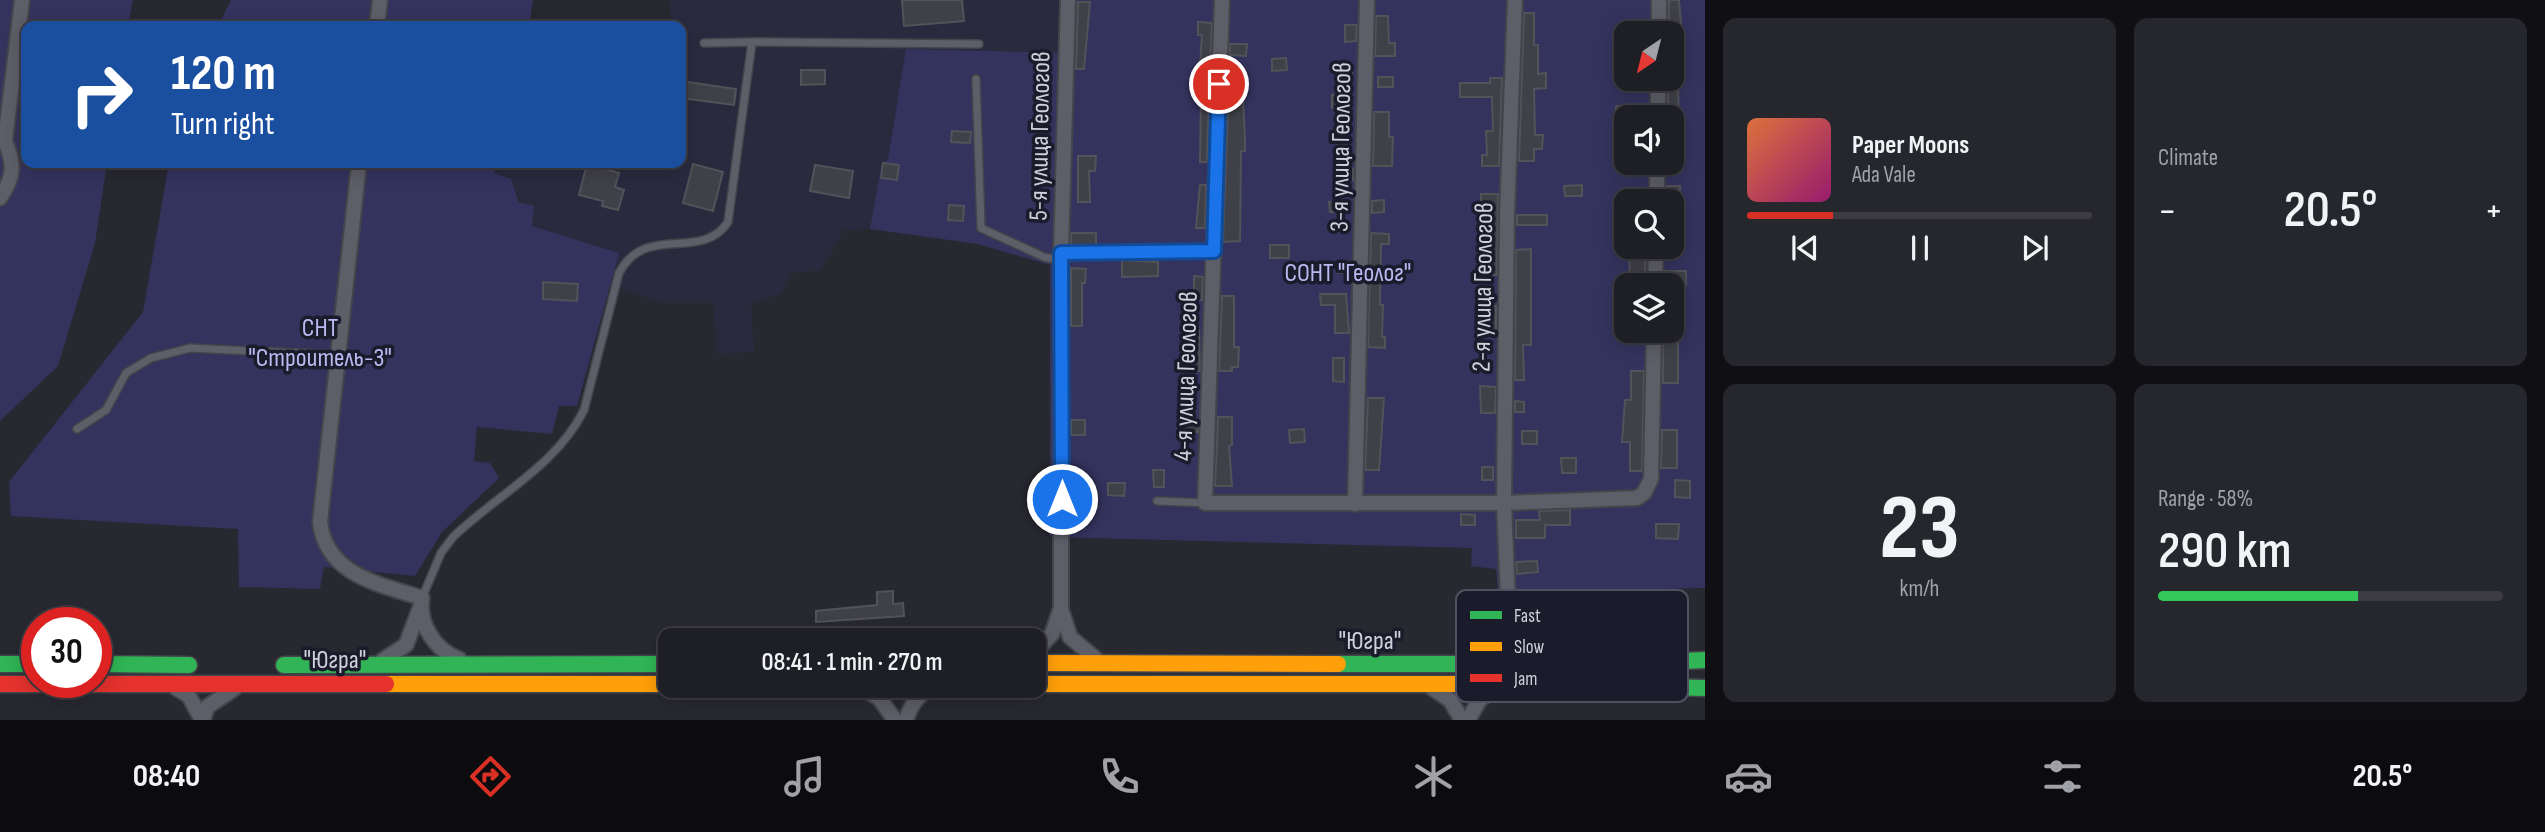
<!DOCTYPE html>
<meta charset="utf-8">
<style>
body{margin:0;font-family:"Sofia Sans Condensed",sans-serif;background:#26272d;color:#f1f3f6;height:100vh;display:flex;flex-direction:column;font-size:26px;white-space:nowrap}
*{box-sizing:border-box;margin:0}
p{font-size:23px;color:#a1a2a7}
.icon{flex:none;width:38px;height:38px;fill:none;stroke:currentColor;stroke-width:2;stroke-linecap:round;stroke-linejoin:round}
.map{position:relative;flex:1;overflow:hidden}
.details{display:flex;flex-direction:column;gap:18px;padding:18px;background:#101014;width:840px}
.details>*{flex:none}
.top-card{position:absolute;left:21px;top:21px;width:665px;height:147px;border-radius:14px;box-shadow:0 4px 18px #0003,0 0 0 2px #3c3c42;background:#1a4fa0;color:#fff;overflow:hidden}
.needle{width:46px;rotate:215deg}
.controls{position:absolute;left:1614px;top:21px;display:grid;gap:14px}
.controls a{display:grid;place-items:center;width:70px;height:70px;border-radius:14px;background:#1e1e25;box-shadow:0 4px 18px #0003,0 0 0 2px #3c3c42;font-size:35px}
.speed{position:absolute;left:21px;top:607px;display:flex;gap:14px;font-size:35px;font-weight:700;text-align:center}
.speed>*{display:grid;place-content:center;width:91px;height:91px;border-radius:50%;background:#1e1e25;box-shadow:0 4px 18px #0003,0 0 0 2px #3c3c42;line-height:1}
.speed .limit{border:10px solid #d22;background:#fff;color:#111}
.pin{position:absolute;display:grid;place-items:center;width:60px;height:60px;color:#fff;margin:-30px;border:4px solid #fff;border-radius:50%;box-shadow:0 2px 7px #0007}
.me{position:absolute;width:77px;margin:-38px;rotate:0deg;stroke-linejoin:round;filter:drop-shadow(0 0 5px #0008)}
.turn{display:flex;align-items:center;gap:24px;height:147px;padding:0 35px;font-size:32px}
.turn .icon{width:91px;height:91px;stroke-width:2.5}
.turn b{display:block;font-size:49px;line-height:60px}
.big{font-size:52px;font-weight:600;line-height:1.1}
.details .card{flex:1;display:flex;flex-direction:column;justify-content:center;gap:10px;min-width:0;padding:0 24px;border-radius:14px;background:#26272d}
.details .dial{align-items:center;gap:0}
.dial b{font-size:91px;line-height:1}
.song{display:flex;align-items:center;gap:21px}
.cover{width:84px;height:84px;border-radius:10px;background:linear-gradient(135deg,hsl(20 70% 55%),hsl(320 70% 35%))}
.played{height:7px;border-radius:4px;background:linear-gradient(90deg,#d93025 25%,#3c3c42 25%)}
.keys{display:flex;justify-content:space-around;direction:ltr}
.heat{display:flex;justify-content:space-between;align-items:center;font-size:38px;direction:ltr}
.charge{height:10px;border-radius:5px;background:linear-gradient(90deg,#34c759 58%,#3c3c42 0)}
.details .tiles{flex:1;display:grid;gap:18px;grid-template-columns:repeat(2,1fr)}
.trip{position:absolute;left:658px;top:628px;width:388px;height:70px;border-radius:14px;background:#1e1e25;box-shadow:0 4px 18px #0003,0 0 0 2px #3c3c42;font-weight:600;line-height:70px;text-align:center}
.dock{display:flex;height:112px;justify-content:space-around;align-items:center;background:#0c0c0f;color:#a1a2a7}
.dock .icon{width:49px;height:49px}
.dock .active{color:#d93025}
.dock b{font-size:32px;color:#f1f3f6}
main{display:flex;flex:1;min-height:0}
.map>svg:first-child{display:block}
.built{fill:#2a2a3f}
.green{fill:#34335e;fill-rule:evenodd}
.building{fill:#404048;stroke:#525259;stroke-width:2}
.lines{fill:none;stroke-linecap:round;stroke-linejoin:round}
.lane-casing{stroke:#44444b;stroke-width:10}
.street-casing{stroke:#44444b;stroke-width:18}
.fast-casing{stroke:#44444b;stroke-width:19}
.slow-casing{stroke:#44444b;stroke-width:19}
.jam-casing{stroke:#44444b;stroke-width:19}
.lane{stroke:#5e5e68;stroke-width:7}
.street{stroke:#5e5e68;stroke-width:14}
.fast{stroke:#30b455;stroke-width:16}
.slow{stroke:#ff9f0a;stroke-width:16}
.jam{stroke:#e5322d;stroke-width:16}
.route-casing{stroke:#114b97;stroke-width:18}
.route{stroke:#1a73e8;stroke-width:12}
.labels{text-anchor:middle;stroke-width:7;stroke-linejoin:round;paint-order:stroke}
.street-label{font-size:26px;fill:#cfd0db;stroke:#1a1b2b}
.park-label{font-size:26px;fill:#b8baf1;stroke:#1a1b2b}
.key{fill:#1a1b2b;stroke:#505160;stroke-width:2}
.key-label{font-size:19px;fill:#cfd0db}
</style>
<main>
<div class="map">
<svg width="1705" height="720" viewBox="0 0 1705 720">
<rect width="100%" height="100%" fill="#282831"/>
<polygon class="built" points="669,0 1075,0 1072,53 882,162 870,229 844,230 821,270 791,273 781,294 751,303 754,352 717,354 713,303 664,303 610,285 618,253 532,226 511,179 494,173 495,163 681,163 681,26 671,26"/>
<g class="green">
<polygon points="0,0 133,0 128,26 26,26 26,163 107,163 95,243 58,366 0,421"/>
<polygon points="231,0 533,0 529,26 218,26"/>
<path d="M 1075,0 L 1705,0 L 1705,588 L 1498,593 L 1496,569 L 1471,566 L 1472,548 L 1050,537 L 1050,265 L 978,244 L 870,229 L 882,162 L 888,160 L 906,49 L 1071,53 ZM 1626,33 L 1671,33 L 1671,79 L 1626,79 ZM 1626,117 L 1671,117 L 1671,163 L 1626,163 ZM 1626,201 L 1671,201 L 1671,247 L 1626,247 ZM 1626,285 L 1671,285 L 1671,331 L 1626,331 Z"/>
<polygon points="169,163 495,163 494,173 511,179 519,202 534,206 532,226 619,253 577,406 559,406 552,434 477,427 474,461 490,463 499,478 442,532 415,576 324,567 320,589 239,587 238,529 11,516 9,482 143,312"/>
</g>
<g class="building">
<polygon points="902,0 962,0 964,21 904,26"/>
<polygon points="1669,0 1679,0 1682,35 1669,33"/>
<polygon points="1078,2 1090,2 1084,69 1076,69"/>
<polygon points="1524,13 1534,13 1534,45 1538,45 1538,74 1546,73 1546,88 1534,89 1535,135 1543,135 1542,149 1534,149 1534,161 1519,161"/>
<polygon points="1376,16 1388,16 1389,43 1395,43 1395,56 1375,56"/>
<polygon points="1198,22 1212,23 1210,65 1200,64 1202,35 1198,35"/>
<polygon points="1345,25 1357,25 1356,41 1345,42"/>
<polygon points="1230,44 1247,44 1246,56 1230,55"/>
<polygon points="1286,58 1287,70 1272,71 1272,59"/>
<polygon points="1337,64 1352,64 1352,76 1348,76 1348,108 1332,108 1332,95 1338,95"/>
<polygon points="801,70 825,70 825,84 801,85"/>
<rect x="1378" y="77" width="15" height="10"/>
<polygon points="1490,78 1502,78 1499,166 1482,166 1482,155 1487,155 1486,131 1493,131 1492,97 1460,97 1460,83 1490,83"/>
<polygon points="1229,79 1242,79 1245,138 1245,151 1241,151 1240,241 1223,242"/>
<polygon points="681,81 736,89 734,105 681,98"/>
<polygon points="1668,86 1678,86 1679,117 1668,117"/>
<polygon points="1201,91 1209,91 1207,162 1200,162"/>
<rect x="1616" y="106" width="20" height="11"/>
<polygon points="1374,112 1389,112 1389,137 1393,137 1392,166 1373,166"/>
<polygon points="952,131 971,132 970,143 951,142"/>
<polygon points="1337,144 1349,144 1349,169 1353,169 1353,180 1336,179"/>
<polygon points="1078,156 1096,156 1095,171 1089,171 1090,202 1078,202"/>
<polygon points="883,163 899,165 897,180 881,178"/>
<polygon points="587,164 619,173 615,187 624,190 618,210 602,206 603,201 579,195"/>
<polygon points="693,164 723,172 713,211 683,203"/>
<polygon points="815,165 853,171 849,198 810,191"/>
<polygon points="1033,166 1050,166 1049,181 1033,180"/>
<polygon points="1200,185 1206,185 1205,228 1196,228"/>
<polygon points="1582,185 1582,196 1565,196 1564,186"/>
<rect x="1667" y="186" width="13" height="11"/>
<polygon points="1630,189 1644,189 1645,201 1630,201"/>
<polygon points="1481,194 1498,194 1497,275 1484,275 1485,213 1481,213"/>
<polygon points="1384,200 1384,212 1372,213 1372,201"/>
<polygon points="1343,201 1343,212 1330,212 1329,202"/>
<polygon points="949,205 964,206 963,221 948,220"/>
<rect x="1671" y="212" width="13" height="12"/>
<rect x="1517" y="215" width="30" height="10"/>
<polygon points="1071,233 1096,233 1096,246 1071,247"/>
<polygon points="1371,233 1389,234 1389,244 1381,244 1380,305 1383,305 1382,337 1385,337 1385,348 1368,347"/>
<rect x="1270" y="245" width="19" height="13"/>
<polygon points="1629,247 1645,247 1645,285 1630,285"/>
<polygon points="1531,249 1531,345 1523,345 1524,380 1515,380 1516,250"/>
<polygon points="1122,260 1158,262 1158,276 1122,277"/>
<rect x="1338" y="261" width="13" height="12"/>
<polygon points="1071,268 1086,269 1085,283 1082,283 1082,326 1071,326"/>
<polygon points="1665,271 1686,271 1686,285 1665,284"/>
<polygon points="1194,276 1203,277 1202,300 1194,300"/>
<polygon points="543,282 578,284 577,301 543,299"/>
<polygon points="1320,294 1346,294 1349,333 1335,333 1335,305 1321,305"/>
<polygon points="1222,296 1234,296 1234,347 1239,347 1238,367 1232,367 1232,371 1219,371"/>
<rect x="1487" y="306" width="9" height="28"/>
<polygon points="1199,327 1200,371 1185,371 1182,328"/>
<rect x="1663" y="343" width="15" height="40"/>
<polygon points="1333,358 1344,358 1344,382 1333,381"/>
<polygon points="1631,371 1644,371 1642,471 1630,471 1630,442 1622,442 1625,400 1631,400"/>
<polygon points="1480,386 1496,387 1495,413 1481,413"/>
<polygon points="1368,398 1384,398 1379,470 1365,470"/>
<polygon points="1515,401 1524,402 1524,412 1515,412"/>
<polygon points="1218,417 1232,417 1232,445 1229,446 1232,486 1215,486"/>
<rect x="1071" y="420" width="14" height="15"/>
<rect x="1185" y="421" width="13" height="11"/>
<polygon points="1304,429 1305,442 1290,443 1289,430"/>
<polygon points="1662,430 1677,430 1677,468 1661,468"/>
<rect x="1522" y="431" width="15" height="13"/>
<polygon points="1561,458 1576,458 1576,473 1562,473"/>
<rect x="1482" y="467" width="11" height="13"/>
<polygon points="1153,470 1164,470 1164,487 1154,487"/>
<polygon points="1675,480 1690,481 1690,498 1675,497"/>
<polygon points="1108,483 1125,483 1124,496 1108,495"/>
<polygon points="1071,504 1084,504 1084,515 1071,514"/>
<polygon points="1570,510 1570,525 1545,525 1545,538 1516,538 1516,520 1540,520 1539,511"/>
<polygon points="1461,514 1475,515 1475,525 1461,525"/>
<polygon points="1656,524 1679,524 1678,539 1656,538"/>
<polygon points="1537,561 1538,572 1517,574 1516,562"/>
<polygon points="893,591 893,604 903,603 904,616 816,622 816,611 877,605 877,592"/>
</g>
<g class="lines">
<g class="lane-casing">
<g id="lane">
<polyline points="704,43 752,42"/>
<polyline points="976,79 981,228 1044,257 1060,260"/>
<polyline points="1061,253 1213,251"/>
<polyline points="77,429 106,410 126,373 151,358 190,348 337,355"/>
<polyline points="1157,501 1205,503"/>
<path d="M 422,598 L 441,553 L 453,537 C 497,495 557,465 584,410 L 619,273 C 646,222 701,263 728,222 L 752,42 L 979,44"/>
</g>
</g>
<g class="street-casing">
<g id="street">
<polyline points="1222,0 1205,503 1504,503 1637,498 1644,493 1651,479 1654,331"/>
<polyline points="377,26 380,0"/>
<polyline points="1659,33 1659,0"/>
<polyline points="1658,117 1658,79"/>
<path d="M 0,140 L 5,141 C 15,164 14,177 0,198"/>
<polyline points="5,141 22,0"/>
<path d="M 359,163 L 320,522 C 326,575 379,584 422,598 C 418,624 435,650 459,659"/>
<polyline points="1657,201 1657,163"/>
<polyline points="1655,285 1656,247"/>
<polyline points="1355,504 1367,0"/>
<polyline points="1062,612 1070,637 1096,659"/>
<polyline points="1511,612 1526,642 1550,659"/>
<polyline points="1034,653 1052,634 1061,608 1061,253 1068,0"/>
<polyline points="1476,658 1498,645 1509,622 1504,503 1507,214 1515,0"/>
<polyline points="383,660 406,645 420,608"/>
<polyline points="858,686 879,698 895,720"/>
<polyline points="175,687 189,696 202,720"/>
<polyline points="1431,687 1450,700 1462,720"/>
<polyline points="203,720 207,707 235,688"/>
<path d="M 906,720 C 911,704 919,692 936,686"/>
<polyline points="1468,720 1480,699 1497,688"/>
</g>
</g>
<g class="fast-casing">
<g id="fast">
<polyline points="0,664 37,664"/>
<polyline points="96,664 189,665"/>
<polyline points="1338,664 1619,664 1705,660"/>
<polyline points="284,665 670,664"/>
<polyline points="1533,684 1705,688"/>
</g>
</g>
<g class="slow-casing">
<g id="slow">
<polyline points="1034,663 1338,664"/>
<polyline points="386,684 670,684"/>
<polyline points="1034,684 1533,684"/>
</g>
</g>
<g class="jam-casing">
<polyline id="jam" points="0,684 386,684"/>
</g>
<use href="#lane" class="lane"/>
<use href="#street" class="street"/>
<use href="#fast" class="fast"/>
<use href="#slow" class="slow"/>
<use href="#jam" class="jam"/>
</g>
<g class="lines">
<g class="route-casing">
<polyline id="route" points="1062,499 1061,253 1214,251 1219,84"/>
</g>
<use href="#route" class="route"/>
</g>
<g class="labels">
<g class="street-label">
<text transform="translate(1039 136) rotate(-89)" y="9">5-я улица Геологов</text>
<text transform="translate(1340 147) rotate(-89)" y="9">3-я улица Геологов</text>
<text transform="translate(1482 287) rotate(-89)" y="9">2-я улица Геологов</text>
<text transform="translate(1185 376) rotate(-88)" y="9">4-я улица Геологов</text>
<text x="1370" y="649">"Югра"</text>
<text x="335" y="668">"Югра"</text>
</g>
<g class="park-label">
<text x="1348" y="281">СОНТ "Геолог"</text>
<text x="320" y="336">СНТ<tspan x="320" dy="30">"Строитель-3"</tspan></text>
</g>
</g>
<rect x="1456" y="590" width="232" height="112" rx="10" class="key"/>
<rect x="1470" y="611" width="32" height="8" fill="#30b455"/>
<rect x="1470" y="642" width="32" height="9" fill="#ff9f0a"/>
<rect x="1470" y="674" width="32" height="8" fill="#e5322d"/>
<g class="key-label">
<text x="1514" y="622">Fast</text>
<text x="1514" y="653">Slow</text>
<text x="1514" y="685">Jam</text>
</g>
</svg>
<div class="controls">
<a><svg class="needle" viewBox="-14 -14 28 28"><path d="M0-13l5 13h-10z" fill="#e53935"/><path d="M0 13l5-13h-10z" fill="#a1a2a7"/></svg></a>
<a><svg class="icon" aria-label="sound" viewBox="0 0 24 24"><path d="M4 9h4l5-4v14l-5-4H4zM17 9q2 3 0 6"/></svg></a>
<a><svg class="icon" aria-label="search" viewBox="0 0 24 24"><circle cx="10" cy="10" r="6"/><path d="M15 15l6 6"/></svg></a>
<a><svg class="icon" aria-label="layers" viewBox="0 0 24 24"><path d="M12 4l9 5-9 5-9-5zM3 14l9 5 9-5"/></svg></a>
</div>
<div class="speed"><div class="limit">30</div></div>
<div class="pin" style="left:1219px;top:84px;background:#d93025"><svg class="icon" aria-label="arrive" viewBox="0 0 24 24"><path d="M6 21V4h12l-3 4 3 4H6"/></svg></div>
<svg class="me" style="left:1062px;top:499px" viewBox="-20 -20 40 40"><circle r="17" fill="#1a73e8" stroke="#fff" stroke-width="3"/><path d="M0-11L8 9 0 5-8 9z" fill="#fff"/></svg>
<div class="trip">08:41 · 1 min · 270 m</div>
<div class="top-card">
<div class="turn"><svg class="icon" aria-label="right" viewBox="0 0 24 24"><path d="M7 20v-9h11M14 6l5 5-5 5"/></svg><div><b>120 m</b>Turn right</div></div>
</div>
</div>
<section class="details">
<div class="tiles">
<div class="card">
<div class="song"><i class="cover"></i><div><b>Paper Moons</b><p>Ada Vale</p></div></div>
<div class="played"></div>
<div class="keys"><svg class="icon" aria-label="previous" viewBox="0 0 24 24"><path d="M18 5L8 12l10 7zM5 5v14"/></svg><svg class="icon" aria-label="pause" viewBox="0 0 24 24"><path d="M8 5v14M16 5v14"/></svg><svg class="icon" aria-label="next" viewBox="0 0 24 24"><path d="M6 5l10 7-10 7zM19 5v14"/></svg></div>
</div>
<div class="card"><p>Climate</p>
<div class="heat"><a>−</a><b class="big">20.5°</b><a>+</a></div>
</div>
<div class="card dial"><b>23</b><p>km/h</p></div>
<div class="card"><p>Range · 58%</p><b class="big">290 km</b><div class="charge"></div></div>
</div>
</section>
</main>
<nav class="dock">
<b>08:40</b>
<svg class="icon active" aria-label="directions" viewBox="0 0 24 24"><path d="M12 3l9 9-9 9-9-9zM9 14v-3h6M13 9l2 2-2 2"/></svg>
<svg class="icon" aria-label="music" viewBox="0 0 24 24"><path d="M9 18V5l10-2v13"/><circle cx="6" cy="18" r="3"/><circle cx="16" cy="16" r="3"/></svg>
<svg class="icon" aria-label="phone" viewBox="0 0 24 24"><path d="M5 4h4l2 5-3 2q2 4 5 5l2-3 5 2v4C11 20 4 13 5 4z"/></svg>
<svg class="icon" aria-label="climate" viewBox="0 0 24 24"><path d="M12 3v18M4 7l16 10M4 17L20 7"/></svg>
<svg class="icon" aria-label="car" viewBox="0 0 24 24"><path d="M5 17H2v-5l4-1 3-4h7l3 4 3 1v5h-3M9 17h6M6 11h13"/><circle cx="7" cy="17" r="2"/><circle cx="17" cy="17" r="2"/></svg>
<svg class="icon" aria-label="filters" viewBox="0 0 24 24"><path d="M4 7h16M4 17h16"/><circle cx="9" cy="7" r="2"/><circle cx="15" cy="17" r="2"/></svg>
<b>20.5°</b>
</nav>
